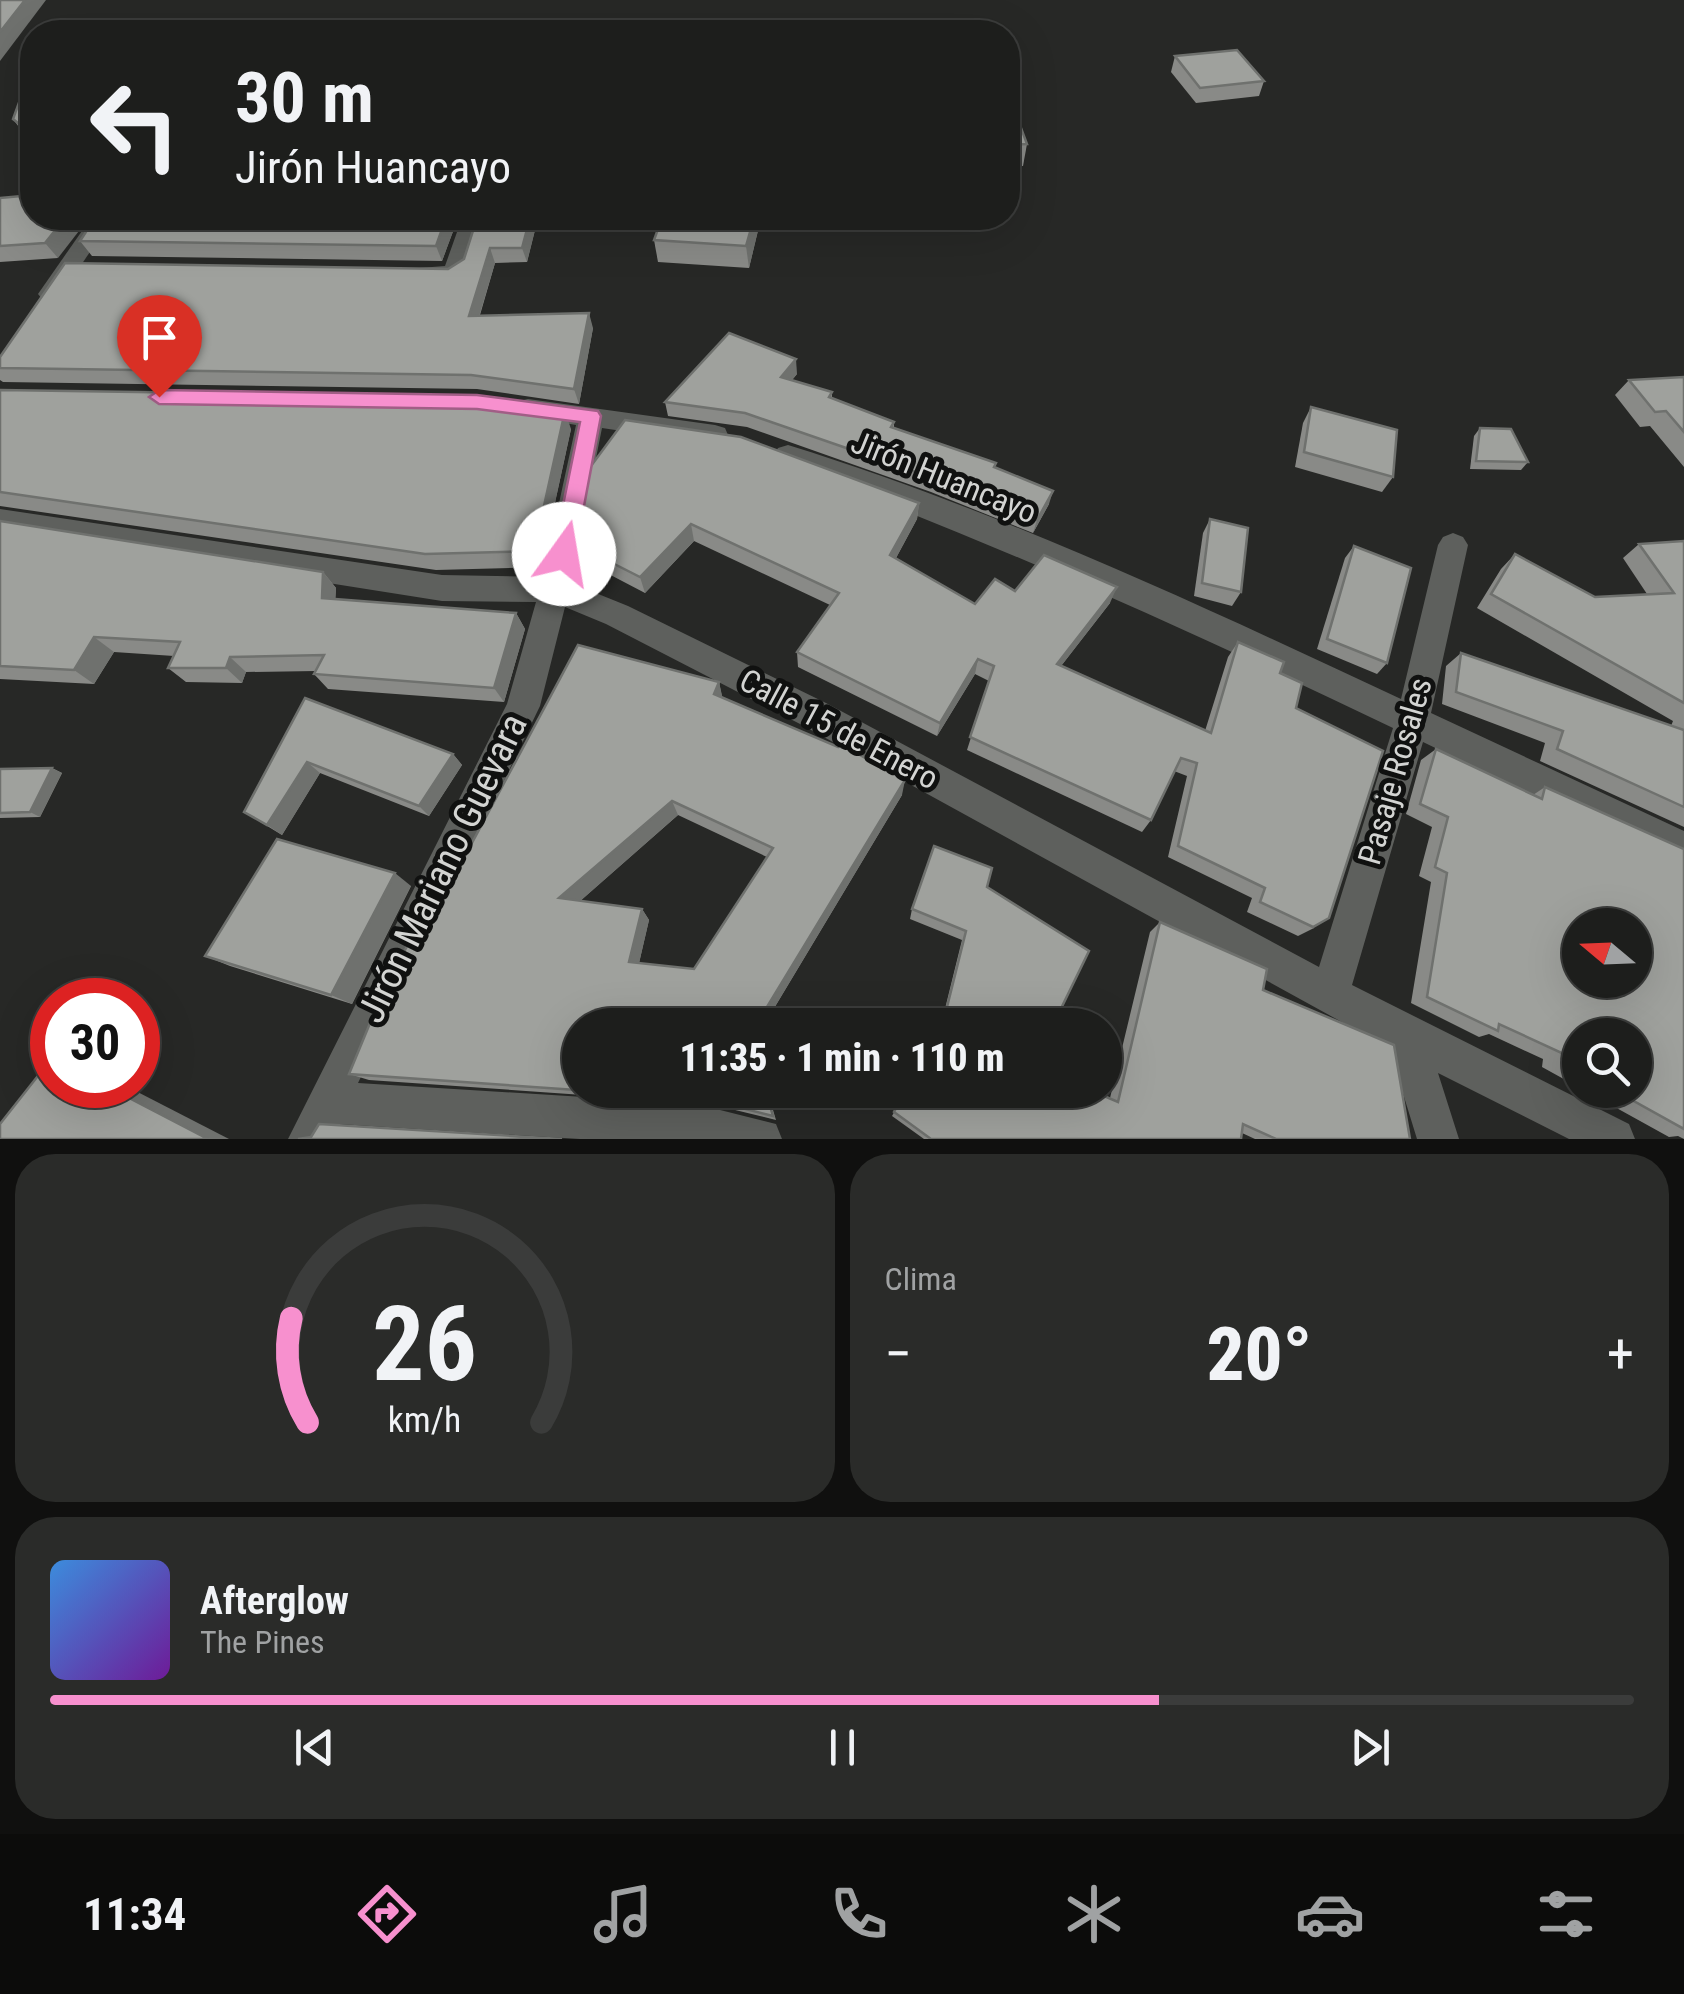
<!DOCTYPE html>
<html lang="es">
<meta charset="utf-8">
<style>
body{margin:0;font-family:"Roboto Condensed",sans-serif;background:#2a2b29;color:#f1f3f6;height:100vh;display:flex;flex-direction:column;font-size:38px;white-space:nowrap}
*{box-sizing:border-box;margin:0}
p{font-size:32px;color:#a0a2a3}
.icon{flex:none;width:55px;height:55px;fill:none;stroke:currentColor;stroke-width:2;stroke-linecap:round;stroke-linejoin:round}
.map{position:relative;height:1139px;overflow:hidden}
.sheet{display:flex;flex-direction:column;gap:15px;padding:15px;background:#10100f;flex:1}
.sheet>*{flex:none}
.guide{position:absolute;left:20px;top:20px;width:1000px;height:210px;border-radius:40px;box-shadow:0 10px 40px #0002,0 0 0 2px #3b3c3b;background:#1d1e1c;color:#f1f3f6;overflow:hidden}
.needle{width:65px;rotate:289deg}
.buttons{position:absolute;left:1562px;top:908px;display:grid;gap:20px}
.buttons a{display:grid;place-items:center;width:90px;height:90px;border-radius:50%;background:#1d1e1c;box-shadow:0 10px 40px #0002,0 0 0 2px #3b3c3b;font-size:50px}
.speed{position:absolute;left:30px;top:978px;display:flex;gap:20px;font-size:50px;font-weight:700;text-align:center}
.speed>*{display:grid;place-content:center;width:130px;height:130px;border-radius:50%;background:#1d1e1c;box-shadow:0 10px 40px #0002,0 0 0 2px #3b3c3b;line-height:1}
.speed .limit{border:15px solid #d22;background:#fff;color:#111}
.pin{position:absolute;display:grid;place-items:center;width:85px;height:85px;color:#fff;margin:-102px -42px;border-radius:50% 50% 50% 0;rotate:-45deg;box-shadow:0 0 10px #0007}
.pin .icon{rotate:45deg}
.me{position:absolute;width:110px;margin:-55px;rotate:13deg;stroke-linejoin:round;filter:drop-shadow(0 0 8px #0008)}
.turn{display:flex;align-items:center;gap:35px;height:210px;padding:0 50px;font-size:45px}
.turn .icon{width:130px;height:130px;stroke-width:2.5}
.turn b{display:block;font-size:70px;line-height:85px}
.big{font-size:75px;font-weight:800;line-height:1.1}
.sheet .widget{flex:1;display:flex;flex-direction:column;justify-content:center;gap:15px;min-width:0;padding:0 35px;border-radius:40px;background:#2a2b29}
.sheet .dial{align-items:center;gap:0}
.dial svg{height:260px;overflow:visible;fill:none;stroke:#3b3c3b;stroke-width:7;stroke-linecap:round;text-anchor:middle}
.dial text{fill:#f1f3f6;stroke:none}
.song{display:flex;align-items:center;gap:30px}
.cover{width:120px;height:120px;border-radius:15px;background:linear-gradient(135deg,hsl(210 70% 55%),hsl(280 70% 35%))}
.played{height:10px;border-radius:5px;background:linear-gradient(90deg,#f790ce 70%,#3b3c3b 70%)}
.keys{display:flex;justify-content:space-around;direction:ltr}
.heat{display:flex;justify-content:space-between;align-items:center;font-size:55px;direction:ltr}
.sheet .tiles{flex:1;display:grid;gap:15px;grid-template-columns:1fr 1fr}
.widget:last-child{grid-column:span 2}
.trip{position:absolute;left:562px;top:1008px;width:560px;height:100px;border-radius:50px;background:#1d1e1c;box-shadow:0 10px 40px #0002,0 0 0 2px #3b3c3b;font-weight:800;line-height:100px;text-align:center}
.dock{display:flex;height:160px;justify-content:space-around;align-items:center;background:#0c0c0b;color:#a0a2a3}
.dock .icon{width:70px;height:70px}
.dock .selected{color:#f790ce}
.dock b{font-size:45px;color:#f1f3f6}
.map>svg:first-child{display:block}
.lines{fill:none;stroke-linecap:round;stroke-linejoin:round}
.street{fill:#5e605d;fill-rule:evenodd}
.wall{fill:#898a87;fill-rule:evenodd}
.shaded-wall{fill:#6f716e}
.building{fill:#9fa19d;stroke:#6f716e;stroke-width:2.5;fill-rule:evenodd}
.route{fill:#f790ce;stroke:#a15e86;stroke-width:2.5}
.labels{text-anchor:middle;stroke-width:10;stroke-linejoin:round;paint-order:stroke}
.street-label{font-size:32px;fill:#d3d4d2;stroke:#101110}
.near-street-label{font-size:38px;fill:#d3d4d2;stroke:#101110}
</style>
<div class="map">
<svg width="1684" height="1139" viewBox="0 0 1684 1139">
<rect width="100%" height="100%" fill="#272826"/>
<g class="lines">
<g class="street">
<polygon points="91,218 113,218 58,299 42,299 38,294"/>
<polygon points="462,218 484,218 462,278 419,278 415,273 419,268 445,266"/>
<path d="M 528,399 L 715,425 L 725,428 L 728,435 L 725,442 L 715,445 L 602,428 L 571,583 L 628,606 L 826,703 L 1319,967 L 1393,728 C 1192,631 988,540 778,462 L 774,455 L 778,448 L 788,445 C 998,510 1202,606 1401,699 L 1438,545 L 1443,537 L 1453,533 L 1463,537 L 1468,545 L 1431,713 L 1684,831 L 1684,868 L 1423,742 L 1352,985 L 1629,1124 L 1635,1139 L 1569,1139 L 1438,1073 L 1459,1139 L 1417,1139 L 1389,1048 L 802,725 L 606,624 L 565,607 L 540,706 L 358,1083 L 696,1104 L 776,1124 L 782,1139 L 580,1139 L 339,1124 L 331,1139 L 288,1139 L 507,704 L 536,602 L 442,601 L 0,531 L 0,509 L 442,575 L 543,577 L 576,425 L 519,415 L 515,408 L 519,401 Z"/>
</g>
</g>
<g class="wall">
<polygon points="1175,56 1264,81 1259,96 1196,103 1171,72"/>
<polygon points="32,67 32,142 27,138 13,119"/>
<polygon points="1008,93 1027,144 1023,166 1008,167"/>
<polygon points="32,195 58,258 0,262 0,198"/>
<polygon points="458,218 442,261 92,256 80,241"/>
<polygon points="538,218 527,262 495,263 480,315 593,328 579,404 477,389 3,382 0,380 0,357 448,269"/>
<polygon points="662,218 761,218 749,268 658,262 654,240"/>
<polygon points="797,374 792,380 832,392 832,398 894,422 894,428 995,468 1049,504 1033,533 931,492 747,427 668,416 665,402"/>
<polygon points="1684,377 1684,467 1650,426 1640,427 1615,395 1629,380"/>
<polygon points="0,390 571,429 541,567 436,570 0,506"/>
<polygon points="1311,407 1393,477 1382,492 1295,467 1303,423"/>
<polygon points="1480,428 1528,462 1521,470 1470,469 1474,436"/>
<polygon points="588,470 919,503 917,519 896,558 975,604 1015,591 1110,603 1061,666 1205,731 1228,657 1238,642 1280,673 1296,708 1314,928 1298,936 1247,912 1252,898 1168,857 1187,776 1174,771 1151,820 1142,832 967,750 989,681 975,674 937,736 798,667 797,652 830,605 694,541 645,593 580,559 573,543"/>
<polygon points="1210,519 1241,592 1232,606 1194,596 1203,533"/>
<polygon points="0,521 323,572 336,588 335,599 516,613 525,629 504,702 328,689 314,674 316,671 246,672 242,683 186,682 168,668 174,656 114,652 94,684 0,679"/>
<polygon points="1684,541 1684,827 1540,761 1545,743 1442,704 1446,666 1461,653 1671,726 1673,721 1477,608 1501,569 1515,554 1595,597 1647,594 1623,558 1639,544"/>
<polygon points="1354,546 1387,663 1377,674 1317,649 1345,558"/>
<path d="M 719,682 L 722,697 L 902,795 L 764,1025 L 580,1025 L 580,1090 L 722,1090 L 712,1104 L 369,1080 L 349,1074 L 450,884 ZM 678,815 L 767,857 L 694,969 L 639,963 L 649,920 L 642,909 L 580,901 Z"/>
<polygon points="305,698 453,754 462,765 429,816 320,773 282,835 244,812"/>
<polygon points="1436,749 1533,795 1545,787 1684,849 1684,1139 1678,1136 1669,1137 1584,1090 1635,1090 1580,1035 1580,1088 1542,1067 1543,1059 1489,1034 1479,1037 1411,1003 1431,882 1419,876 1432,827 1406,814 1421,760"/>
<polygon points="52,768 62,773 40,817 0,818 0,769"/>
<polygon points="411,886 352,1004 230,966 205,956"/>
<polygon points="987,887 1053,1025 941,1025 962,940 910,919 912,909"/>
<polygon points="1160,922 1263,990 1410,1139 1255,1139 1242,1133 1241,1139 924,1139 892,1116 906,1090 1110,1098 1150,932"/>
<polygon points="767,1090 776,1120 731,1109 726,1104"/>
</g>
<g class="shaded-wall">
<polygon points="25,0 46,0 0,61 0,32"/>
<polygon points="65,218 89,218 58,258 45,243"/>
<polygon points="446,218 458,218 442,261 436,246"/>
<polygon points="530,218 538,218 527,262 522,248"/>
<polygon points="754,218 761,218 749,268 746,246"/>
<polygon points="490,248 495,263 475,330 469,316"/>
<polygon points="589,313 593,328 579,404 574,389"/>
<polygon points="796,359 797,374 782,392 781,377"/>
<polygon points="565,411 571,429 541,567 534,551"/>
<polygon points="1053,491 1049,504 1033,533 1037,520"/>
<polygon points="919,503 917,519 889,571 890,555"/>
<polygon points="691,524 694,541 645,593 640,577"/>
<polygon points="323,572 336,588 335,614 322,598"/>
<polygon points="1117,587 1110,603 1051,679 1057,664"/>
<polygon points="516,613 525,629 504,702 494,688"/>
<polygon points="94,637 114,652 94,684 74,670"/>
<polygon points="230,657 246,672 242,683 226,668"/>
<polygon points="978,659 975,674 937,736 940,723"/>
<polygon points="719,682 723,700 714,694"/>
<polygon points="453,754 462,765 429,816 419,806"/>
<polygon points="307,762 320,773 282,835 267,825"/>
<polygon points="52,768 62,773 40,817 30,812"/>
<polygon points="905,780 902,795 764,1025 756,1025"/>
<polygon points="672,801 678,815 570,910 559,898"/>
<polygon points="395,873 411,886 352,1004 331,995"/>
<polygon points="642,909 649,920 637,972 629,962"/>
<polygon points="104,1085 124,1085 229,1139 208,1139"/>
<polygon points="713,1090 722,1090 712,1104 706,1099"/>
</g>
<g class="building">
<polygon points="0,0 25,0 0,32"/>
<polygon points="1237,50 1264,81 1200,88 1175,56"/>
<polygon points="32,67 32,134 13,119"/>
<polygon points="1008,93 1027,144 1008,145"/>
<polygon points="32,195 32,218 65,218 45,243 0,246 0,198"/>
<polygon points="95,218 446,218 436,246 80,241"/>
<polygon points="477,218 530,218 522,248 490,248 469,316 589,313 574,389 471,375 0,368 0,357 65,263 448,269 464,259"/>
<polygon points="662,218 754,218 746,246 654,240"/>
<polygon points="729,333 796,359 781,377 832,392 829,397 894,422 891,427 996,463 994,467 1053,491 1037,520 933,478 745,413 665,402"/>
<polygon points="1684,377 1684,432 1666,411 1655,412 1629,380"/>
<polygon points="0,390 469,397 565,411 534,551 425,554 0,492"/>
<polygon points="1311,407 1397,430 1393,477 1304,452"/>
<polygon points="625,420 741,437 919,503 890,555 975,604 995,579 1015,591 1044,555 1117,587 1057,664 1211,733 1238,642 1284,662 1280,673 1302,683 1296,708 1383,751 1329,918 1313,927 1260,902 1265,888 1178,846 1197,763 1181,758 1151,820 970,737 994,666 978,659 940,723 797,652 839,593 691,524 640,577 573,543 588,470"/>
<polygon points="1480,428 1511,429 1528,462 1476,461"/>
<polygon points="1210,519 1248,528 1241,592 1202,583"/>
<polygon points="0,521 323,572 322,598 516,613 494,688 314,674 324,655 230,657 226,668 168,668 180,642 94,637 74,670 0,666"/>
<polygon points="1684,541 1684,703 1491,594 1515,554 1595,597 1674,593 1639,544"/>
<polygon points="1354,546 1411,568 1387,663 1327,639"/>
<path d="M 578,645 L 719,682 L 714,694 L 838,747 L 840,744 L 905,780 L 756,1025 L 580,1025 L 580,1090 L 713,1090 L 706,1099 L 349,1074 L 375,1011 L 438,883 L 450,884 ZM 672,801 L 773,848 L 694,969 L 629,962 L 642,909 L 559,898 Z"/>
<polygon points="1461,653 1684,730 1684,807 1557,749 1563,731 1456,692"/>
<polygon points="305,698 453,754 419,806 307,762 267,825 244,812"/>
<path d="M 1436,749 L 1542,799 L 1545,787 L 1684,849 L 1684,1129 L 1614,1090 L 1635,1090 L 1635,1035 L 1580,1035 L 1580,1072 L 1563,1062 L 1564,1054 L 1499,1024 L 1498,1031 L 1427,997 L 1447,873 L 1435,867 L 1448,817 L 1420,804 ZM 1580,925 L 1635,925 L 1635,980 L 1580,980 Z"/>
<polygon points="52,768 30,812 0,813 0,769"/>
<polygon points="277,839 395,873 331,995 205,956"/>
<polygon points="934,846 992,868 987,887 1089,951 1053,1025 941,1025 944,1019 966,931 912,909"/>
<polygon points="1160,922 1267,969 1263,990 1394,1045 1410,1139 1276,1139 1243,1124 1241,1139 931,1139 894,1112 906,1090 1090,1090 1118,1102"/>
<polygon points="52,1058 52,1085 104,1085 208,1139 0,1139 0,1124"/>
<polygon points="729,1090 765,1090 773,1116 726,1104"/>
<polygon points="319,1124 562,1139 298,1139 311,1137"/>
</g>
<polygon class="route" points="159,390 477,395 598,411 601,416 575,554 564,564 553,554 580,422 477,409 159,404 149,397"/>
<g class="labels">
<g class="street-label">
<text transform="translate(944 477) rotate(22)" y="11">Jirón Huancayo</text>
<text transform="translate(839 729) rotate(28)" y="11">Calle 15 de Enero</text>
<text transform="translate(1395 771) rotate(-74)" y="11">Pasaje Rosales</text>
</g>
<g class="near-street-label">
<text transform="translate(442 868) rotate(-64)" y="13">Jirón Mariano Guevara</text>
</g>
</g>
</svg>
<div class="buttons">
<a><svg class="needle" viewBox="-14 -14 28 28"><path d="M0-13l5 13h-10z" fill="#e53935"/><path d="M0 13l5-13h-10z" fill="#a0a2a3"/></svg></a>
<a><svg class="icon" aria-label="search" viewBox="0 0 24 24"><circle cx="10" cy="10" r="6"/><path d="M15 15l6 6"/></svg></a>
</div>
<div class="speed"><div class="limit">30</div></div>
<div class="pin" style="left:159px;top:397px;background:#d93025"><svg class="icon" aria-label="arrive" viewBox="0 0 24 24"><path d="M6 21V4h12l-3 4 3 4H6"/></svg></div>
<svg class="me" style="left:564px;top:554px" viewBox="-20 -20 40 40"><circle r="19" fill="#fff"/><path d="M0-13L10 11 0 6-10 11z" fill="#f790ce"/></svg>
<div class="trip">11:35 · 1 min · 110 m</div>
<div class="guide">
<div class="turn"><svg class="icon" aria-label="left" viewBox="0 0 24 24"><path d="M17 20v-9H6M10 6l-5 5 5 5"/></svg><div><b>30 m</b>Jirón Huancayo</div></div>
</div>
</div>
<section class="sheet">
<div class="tiles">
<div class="widget dial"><svg viewBox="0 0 100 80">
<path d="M14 69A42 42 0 1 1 86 69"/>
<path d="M14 69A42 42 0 0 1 9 37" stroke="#f790ce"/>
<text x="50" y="56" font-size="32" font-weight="700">26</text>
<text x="50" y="72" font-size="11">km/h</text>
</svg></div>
<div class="widget"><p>Clima</p>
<div class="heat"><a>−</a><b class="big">20°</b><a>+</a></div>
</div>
<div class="widget">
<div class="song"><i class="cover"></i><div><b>Afterglow</b><p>The Pines</p></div></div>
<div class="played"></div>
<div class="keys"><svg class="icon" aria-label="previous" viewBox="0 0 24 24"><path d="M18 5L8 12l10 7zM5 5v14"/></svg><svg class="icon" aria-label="pause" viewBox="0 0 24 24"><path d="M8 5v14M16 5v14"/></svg><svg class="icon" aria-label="next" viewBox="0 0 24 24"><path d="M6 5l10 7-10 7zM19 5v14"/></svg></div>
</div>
</div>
</section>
<nav class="dock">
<b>11:34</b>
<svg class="icon selected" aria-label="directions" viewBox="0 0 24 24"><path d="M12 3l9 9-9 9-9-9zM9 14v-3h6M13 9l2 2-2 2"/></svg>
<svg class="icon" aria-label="music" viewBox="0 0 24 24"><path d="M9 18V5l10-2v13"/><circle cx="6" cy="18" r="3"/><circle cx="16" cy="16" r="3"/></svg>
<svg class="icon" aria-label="phone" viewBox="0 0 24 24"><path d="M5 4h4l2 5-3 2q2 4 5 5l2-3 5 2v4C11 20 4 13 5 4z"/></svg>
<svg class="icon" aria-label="climate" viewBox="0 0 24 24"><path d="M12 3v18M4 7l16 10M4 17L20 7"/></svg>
<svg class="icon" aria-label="car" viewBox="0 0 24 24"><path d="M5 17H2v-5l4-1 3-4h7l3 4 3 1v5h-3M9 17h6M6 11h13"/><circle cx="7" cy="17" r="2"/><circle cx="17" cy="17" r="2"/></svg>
<svg class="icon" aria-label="filters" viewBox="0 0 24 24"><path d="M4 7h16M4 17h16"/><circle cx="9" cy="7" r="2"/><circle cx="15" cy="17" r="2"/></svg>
</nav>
